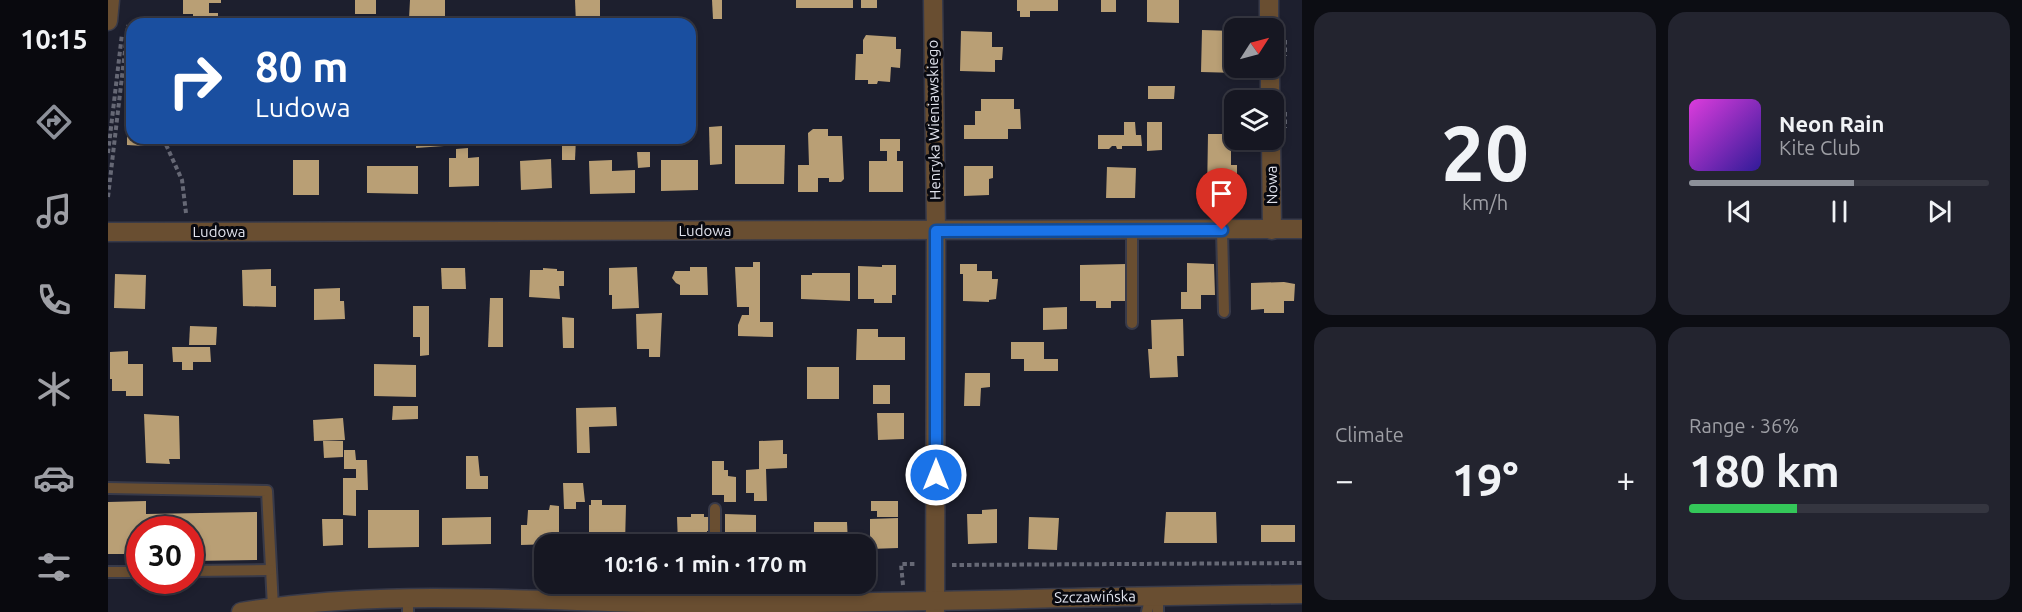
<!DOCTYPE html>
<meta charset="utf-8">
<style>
body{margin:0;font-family:Ubuntu,sans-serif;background:#23242f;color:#f1f3f6;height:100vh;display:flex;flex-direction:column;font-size:22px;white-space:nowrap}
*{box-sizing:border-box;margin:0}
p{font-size:20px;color:#9e9fa5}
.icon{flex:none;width:33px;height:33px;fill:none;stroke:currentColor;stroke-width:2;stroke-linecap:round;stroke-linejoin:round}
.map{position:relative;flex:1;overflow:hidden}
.drawer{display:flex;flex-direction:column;gap:12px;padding:12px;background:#0c0d13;width:720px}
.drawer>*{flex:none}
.banner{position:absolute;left:18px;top:18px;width:570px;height:126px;border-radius:18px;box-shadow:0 3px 9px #0003,0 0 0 2px #353640;background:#1a4fa0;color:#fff;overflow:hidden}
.needle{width:39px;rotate:54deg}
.buttons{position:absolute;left:1116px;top:18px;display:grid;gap:12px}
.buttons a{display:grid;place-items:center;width:60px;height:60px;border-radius:12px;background:#161722;box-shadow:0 3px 9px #0003,0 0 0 2px #353640;font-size:30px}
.speed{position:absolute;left:18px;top:516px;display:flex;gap:12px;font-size:30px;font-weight:700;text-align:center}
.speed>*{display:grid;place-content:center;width:78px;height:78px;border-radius:50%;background:#161722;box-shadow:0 3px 9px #0003,0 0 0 2px #353640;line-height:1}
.speed .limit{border:9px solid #d22;background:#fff;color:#111}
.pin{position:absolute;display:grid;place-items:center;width:51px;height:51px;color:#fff;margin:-62px -26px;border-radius:50% 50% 50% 0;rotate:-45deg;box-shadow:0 0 6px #0007}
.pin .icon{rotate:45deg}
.me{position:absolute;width:66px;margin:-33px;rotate:0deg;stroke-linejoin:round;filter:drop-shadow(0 0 4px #0008)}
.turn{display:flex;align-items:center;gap:21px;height:126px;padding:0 30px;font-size:27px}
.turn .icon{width:78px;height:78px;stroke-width:2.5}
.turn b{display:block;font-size:42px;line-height:51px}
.big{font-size:45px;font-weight:700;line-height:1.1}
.drawer .tile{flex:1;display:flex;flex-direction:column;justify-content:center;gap:9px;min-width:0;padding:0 21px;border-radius:18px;background:#23242f}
.drawer .dial{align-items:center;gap:0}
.dial b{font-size:78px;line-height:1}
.song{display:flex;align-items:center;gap:18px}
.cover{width:72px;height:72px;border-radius:9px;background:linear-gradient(135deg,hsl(300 70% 55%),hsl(250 70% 35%))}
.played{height:6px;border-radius:3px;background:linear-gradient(90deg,#8c9099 55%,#353640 55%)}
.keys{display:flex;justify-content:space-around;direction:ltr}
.heat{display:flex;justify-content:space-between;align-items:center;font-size:33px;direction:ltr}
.charge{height:9px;border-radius:4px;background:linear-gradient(90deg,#34c759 36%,#353640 0)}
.drawer .tiles{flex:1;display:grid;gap:12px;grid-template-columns:repeat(2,1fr)}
.trip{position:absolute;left:426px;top:534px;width:342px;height:60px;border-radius:18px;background:#161722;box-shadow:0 3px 9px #0003,0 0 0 2px #353640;font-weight:700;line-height:60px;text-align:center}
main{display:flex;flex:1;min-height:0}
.dock{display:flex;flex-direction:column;width:108px;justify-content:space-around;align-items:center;background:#09090e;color:#9e9fa5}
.dock .icon{width:42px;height:42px}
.dock .current{color:#8c9099}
.dock b{font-size:27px;color:#f1f3f6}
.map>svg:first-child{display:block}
.building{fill:#b99f75}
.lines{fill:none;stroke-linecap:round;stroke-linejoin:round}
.service-casing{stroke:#383a49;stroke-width:14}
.minor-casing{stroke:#383a49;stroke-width:21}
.tertiary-casing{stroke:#383a49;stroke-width:21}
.path{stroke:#666875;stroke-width:4;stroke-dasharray:4.5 3;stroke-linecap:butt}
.service{stroke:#694e31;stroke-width:10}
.minor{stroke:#694e31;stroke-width:18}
.tertiary{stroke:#694e31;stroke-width:18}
.route-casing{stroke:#114b97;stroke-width:15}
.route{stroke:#1a73e8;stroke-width:10}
.labels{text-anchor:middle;stroke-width:6;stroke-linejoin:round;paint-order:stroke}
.street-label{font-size:15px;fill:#e1e3ed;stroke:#080910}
</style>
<main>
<nav class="dock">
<b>10:15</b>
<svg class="icon current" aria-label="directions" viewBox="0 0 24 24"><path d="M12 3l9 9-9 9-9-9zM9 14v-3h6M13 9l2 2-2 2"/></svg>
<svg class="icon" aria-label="music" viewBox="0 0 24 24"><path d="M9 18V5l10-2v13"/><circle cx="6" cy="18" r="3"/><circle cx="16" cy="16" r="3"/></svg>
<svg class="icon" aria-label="phone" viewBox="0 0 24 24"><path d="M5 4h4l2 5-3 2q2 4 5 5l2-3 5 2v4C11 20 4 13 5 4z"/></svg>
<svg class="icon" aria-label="climate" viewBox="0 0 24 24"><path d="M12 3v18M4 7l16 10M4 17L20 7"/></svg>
<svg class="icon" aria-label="car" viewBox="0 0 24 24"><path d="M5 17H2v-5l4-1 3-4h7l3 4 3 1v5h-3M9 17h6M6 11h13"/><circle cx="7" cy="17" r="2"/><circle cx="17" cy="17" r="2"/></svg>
<svg class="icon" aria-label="filters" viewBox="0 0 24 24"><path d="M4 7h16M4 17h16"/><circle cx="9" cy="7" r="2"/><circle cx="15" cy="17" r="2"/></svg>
</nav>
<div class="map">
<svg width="1194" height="612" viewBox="0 0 1194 612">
<rect width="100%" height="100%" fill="#1d1f2e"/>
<g class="building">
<polygon points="75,0 113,0 113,3 101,3 101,13 110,13 110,20 85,20 85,14 75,14"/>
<rect x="247" y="0" width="21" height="14"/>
<polygon points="302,0 337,0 337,16 319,16 319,19 301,19"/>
<polygon points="467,0 492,0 492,24 468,24"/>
<polygon points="604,0 614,0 614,19 605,19"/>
<rect x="688" y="0" width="57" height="8"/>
<rect x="753" y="0" width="16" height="8"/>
<polygon points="909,0 950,0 950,11 922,11 922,17 912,17 912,11 909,11"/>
<rect x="993" y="0" width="15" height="12"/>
<polygon points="1039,0 1071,0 1071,23 1039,22"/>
<polygon points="1094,30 1126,31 1126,68 1130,68 1130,73 1093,72"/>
<polygon points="853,31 884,32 884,47 895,47 894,60 887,60 887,72 852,71"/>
<polygon points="758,35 788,37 788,49 793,49 792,68 783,67 782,82 770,81 769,84 760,84 760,80 747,80 748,54 755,54 755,40"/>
<polygon points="1040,86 1067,86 1066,99 1040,99"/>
<polygon points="873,99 906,99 906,109 912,109 913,129 900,129 900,139 856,139 856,125 867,125 867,111 873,111"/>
<polygon points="19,108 24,108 24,138 36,138 36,146 19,145"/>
<polygon points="1016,122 1027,122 1028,135 1033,135 1034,146 1014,146 1014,149 1009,149 1008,146 1004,146 1001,149 990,149 990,135 1016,135"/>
<polygon points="1039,122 1054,122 1054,150 1039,151"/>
<polygon points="614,126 614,164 602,165 601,127"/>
<polygon points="705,129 720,129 720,136 734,136 736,179 733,182 721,182 721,178 710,178 710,192 690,192 690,165 701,165 700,133"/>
<polygon points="1100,134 1123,134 1123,165 1129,165 1129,194 1099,195"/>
<polygon points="308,138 336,138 336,146 308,148"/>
<polygon points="454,138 468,138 467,160 454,160"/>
<polygon points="772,139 792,139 792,151 789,151 789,161 795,161 795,192 761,192 761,161 779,161 779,151 772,151"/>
<polygon points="627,145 677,145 676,184 627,184"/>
<polygon points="360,148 360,158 371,157 371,186 341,187 341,158 348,158 348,149"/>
<polygon points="529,152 542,152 542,167 530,168"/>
<polygon points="443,159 444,188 413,190 412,161"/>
<rect x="185" y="160" width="26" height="35"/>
<polygon points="504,160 504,171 527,170 527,193 482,194 481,161"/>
<polygon points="553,160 590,160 590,190 553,191"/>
<polygon points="259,166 310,166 310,194 259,193"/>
<polygon points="856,166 885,166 885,178 881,179 881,195 856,196"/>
<polygon points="999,167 1028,168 1027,198 998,198"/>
<polygon points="645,262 652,262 652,322 665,322 665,337 630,336 630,325 634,315 641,315 641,307 629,307 627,267 645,267"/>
<polygon points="1079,263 1106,264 1107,295 1093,295 1093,309 1073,309 1073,292 1079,292"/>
<polygon points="852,264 869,264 869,271 884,271 884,279 890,279 888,299 881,300 881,302 855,301 855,274 852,274"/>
<polygon points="1018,264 1018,301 1003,301 1003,308 988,308 988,301 972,301 972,265"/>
<polygon points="774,265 788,265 788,295 784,295 784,303 766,303 766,299 750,299 750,266 774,267"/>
<polygon points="529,267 531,308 504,309 504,295 501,295 501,268"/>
<polygon points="582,267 599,267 600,295 572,295 572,285 568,283 564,278 567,271 582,271"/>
<polygon points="333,268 357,268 358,289 334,289"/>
<polygon points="435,268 449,269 449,271 456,271 456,286 451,286 452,299 421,297 422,270 435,270"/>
<polygon points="163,269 163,286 168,286 168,307 135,306 134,270"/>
<polygon points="704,273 742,273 742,301 693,299 693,275 704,275"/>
<polygon points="7,274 38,275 37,309 6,308"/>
<polygon points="1176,282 1187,284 1186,301 1176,301 1176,313 1156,313 1156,309 1143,310 1143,283"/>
<polygon points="232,288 232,301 236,301 237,319 206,320 206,289"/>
<polygon points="382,298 395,298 395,347 380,347"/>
<polygon points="305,306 321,306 321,355 312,356 312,337 305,337"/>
<polygon points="959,307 959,329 935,330 935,308"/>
<polygon points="554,313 552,357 541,357 541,349 529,349 528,314"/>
<polygon points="454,317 466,318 466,348 455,348"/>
<polygon points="1075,319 1076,356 1069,356 1070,377 1042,378 1040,349 1044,349 1043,320"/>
<polygon points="82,326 109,327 108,345 81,345"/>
<polygon points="749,329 770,329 770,337 797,337 797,360 748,360"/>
<polygon points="903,342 936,342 936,359 950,359 950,371 916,371 916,359 903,359"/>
<polygon points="64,347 102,347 103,362 85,362 85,370 74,370 74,362 65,362"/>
<polygon points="20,351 20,364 35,364 35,396 18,396 18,391 4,391 4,379 2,379 2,352"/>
<polygon points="266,364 308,365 308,397 266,396"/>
<rect x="699" y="367" width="32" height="32"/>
<polygon points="857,373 882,373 882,387 873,388 872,406 856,406"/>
<rect x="765" y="385" width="17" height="19"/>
<polygon points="285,406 310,406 310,419 284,420"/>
<polygon points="508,407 509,426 481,427 482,453 469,453 468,408"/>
<polygon points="769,413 796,413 796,439 770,440"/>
<polygon points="36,414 71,416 72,459 61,459 62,464 38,463"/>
<polygon points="235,418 237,440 206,441 205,420"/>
<polygon points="675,440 675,454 679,454 679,468 658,469 659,501 646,501 646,493 638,493 638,470 651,469 651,441"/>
<polygon points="215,441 235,441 235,457 216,458"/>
<polygon points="236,450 247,450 248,460 259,460 260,490 248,490 248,516 235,515 235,478 248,478 248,469 236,469"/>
<polygon points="358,456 370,456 372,476 380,476 380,489 358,489"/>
<polygon points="604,461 616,461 616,470 620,470 620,476 628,477 628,502 616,502 616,495 604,495"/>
<polygon points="455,483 475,483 477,502 468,502 468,509 456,509"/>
<polygon points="483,500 494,500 494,505 518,505 517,544 481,544 481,505 483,505"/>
<polygon points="38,501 38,514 149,512 149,560 82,561 82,530 32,530 32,554 0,554 0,502"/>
<polygon points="763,501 790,501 790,517 769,517 769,511 763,511"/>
<polygon points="442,505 451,506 451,532 445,532 445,544 413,545 413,525 419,525 420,510 441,510"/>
<polygon points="889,509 889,543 860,544 859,514 874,514 874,510"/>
<polygon points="260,510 311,510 311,547 260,548"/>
<polygon points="1058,512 1108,512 1109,543 1056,543"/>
<polygon points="583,514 596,514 596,517 603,517 603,531 599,531 599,544 570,544 569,517 583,517"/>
<polygon points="617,514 648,515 648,544 617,544"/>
<polygon points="383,517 383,544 334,545 334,518"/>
<polygon points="921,517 951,518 949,550 920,549"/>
<polygon points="790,518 790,548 762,549 762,519"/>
<polygon points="214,519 235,519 235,545 215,546"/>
<polygon points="706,522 739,522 740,544 706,544"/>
<rect x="1153" y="525" width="34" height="17"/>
</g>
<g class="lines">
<g class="service-casing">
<g id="service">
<polyline points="1114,230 1116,312"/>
<polyline points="1024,323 1024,231"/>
<polyline points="0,488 159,491 165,607"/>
<polyline points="607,544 607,509"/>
<polyline points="82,571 162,570"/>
<polyline points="0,572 32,572"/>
<polyline points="1050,596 1050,612"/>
<polyline points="300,599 300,612"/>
<polyline points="606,604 606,584"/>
<polyline points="1039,612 1043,596"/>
</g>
</g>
<g class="minor-casing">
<g id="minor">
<polyline points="825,0 828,231 827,612"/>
<polyline points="1161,0 1161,28"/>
<polyline points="0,21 2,0"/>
<polyline points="1162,68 1162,100"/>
<polyline points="1163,140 1164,230"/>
<polyline points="0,232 1194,229"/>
</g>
</g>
<g class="tertiary-casing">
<path id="tertiary" d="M 133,612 C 289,586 449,604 607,604 C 803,603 998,596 1194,594"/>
</g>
<g class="path">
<polyline points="1177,40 1177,56"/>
<polyline points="1177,112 1177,128"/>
<polyline points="55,138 74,180 78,213"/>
<polyline points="0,153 14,34"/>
<polyline points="0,197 20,25"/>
<polyline points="844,565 1194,563"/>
<polyline points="795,585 793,564 809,564"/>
</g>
<use href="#service" class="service"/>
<use href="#minor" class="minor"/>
<use href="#tertiary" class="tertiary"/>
</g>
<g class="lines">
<g class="route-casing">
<polyline id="route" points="828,475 828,231 1114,230"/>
</g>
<use href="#route" class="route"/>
</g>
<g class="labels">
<g class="street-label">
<text transform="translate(826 120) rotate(-91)" y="5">Henryka Wieniawskiego</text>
<text transform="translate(1164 185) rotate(-91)" y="5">Nowa</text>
<text x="597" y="236">Ludowa</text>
<text x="111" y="237">Ludowa</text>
<text transform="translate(987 597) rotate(-1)" y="5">Szczawińska</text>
</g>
</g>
</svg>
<div class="buttons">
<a><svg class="needle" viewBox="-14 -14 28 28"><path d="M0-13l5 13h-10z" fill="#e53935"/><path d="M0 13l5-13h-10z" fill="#9e9fa5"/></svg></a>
<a><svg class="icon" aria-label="layers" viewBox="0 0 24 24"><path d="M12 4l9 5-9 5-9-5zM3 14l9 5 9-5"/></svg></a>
</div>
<div class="speed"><div class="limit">30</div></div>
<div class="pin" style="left:1114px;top:230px;background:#d93025"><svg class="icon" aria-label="arrive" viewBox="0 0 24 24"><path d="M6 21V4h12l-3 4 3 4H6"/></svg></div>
<svg class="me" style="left:828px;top:475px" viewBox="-20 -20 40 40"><circle r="17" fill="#1a73e8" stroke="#fff" stroke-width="3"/><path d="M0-11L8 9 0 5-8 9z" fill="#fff"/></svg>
<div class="trip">10:16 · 1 min · 170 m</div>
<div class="banner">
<div class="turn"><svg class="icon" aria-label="right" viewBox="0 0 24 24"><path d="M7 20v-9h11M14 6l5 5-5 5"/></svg><div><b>80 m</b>Ludowa</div></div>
</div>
</div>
<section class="drawer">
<div class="tiles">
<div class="tile dial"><b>20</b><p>km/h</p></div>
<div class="tile">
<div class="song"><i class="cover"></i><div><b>Neon Rain</b><p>Kite Club</p></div></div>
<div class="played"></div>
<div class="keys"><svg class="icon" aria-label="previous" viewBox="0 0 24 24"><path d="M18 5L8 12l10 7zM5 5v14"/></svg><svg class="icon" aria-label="pause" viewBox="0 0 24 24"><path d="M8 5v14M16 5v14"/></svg><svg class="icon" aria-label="next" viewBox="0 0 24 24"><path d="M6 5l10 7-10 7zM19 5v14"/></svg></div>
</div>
<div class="tile"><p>Climate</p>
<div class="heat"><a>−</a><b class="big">19°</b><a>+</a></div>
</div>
<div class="tile"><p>Range · 36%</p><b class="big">180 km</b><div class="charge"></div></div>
</div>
</section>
</main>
